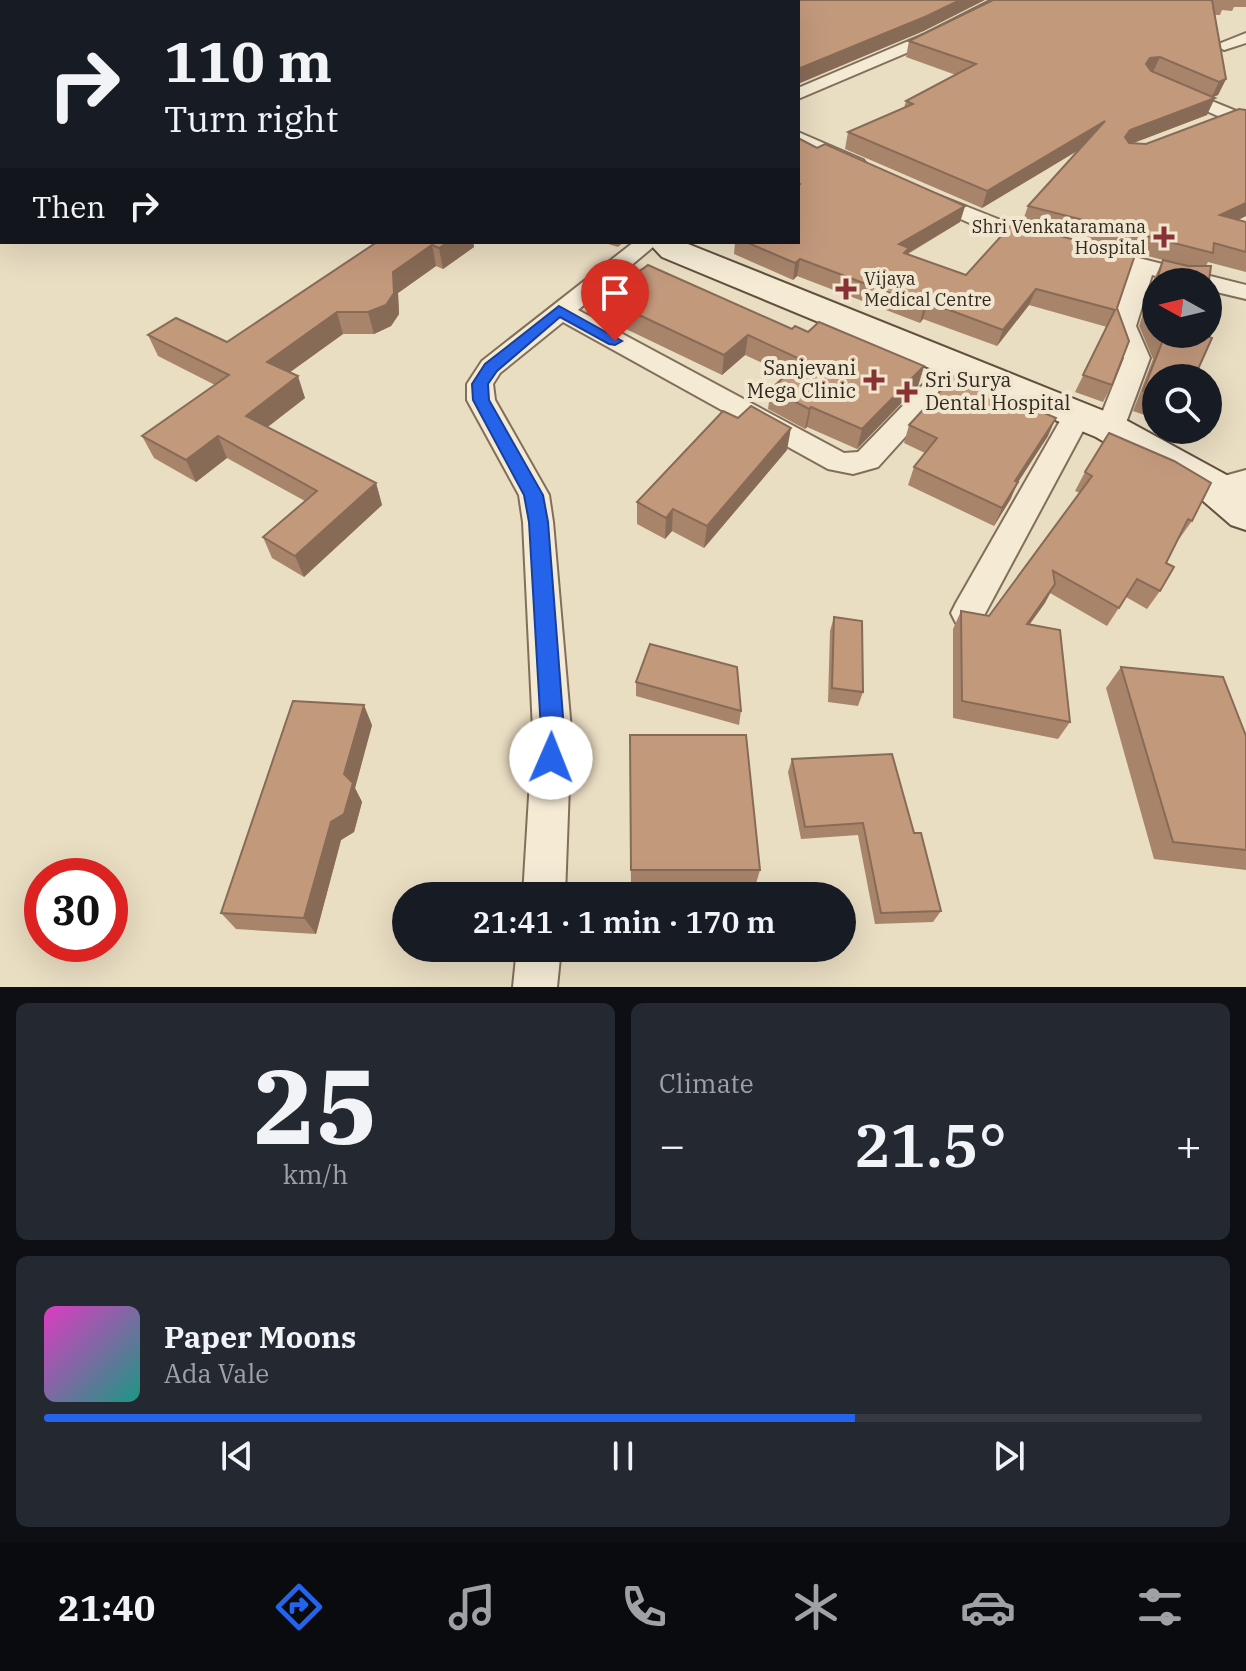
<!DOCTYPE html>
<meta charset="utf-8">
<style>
body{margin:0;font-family:"IBM Plex Serif",serif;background:#242831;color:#f1f3f6;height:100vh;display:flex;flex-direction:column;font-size:30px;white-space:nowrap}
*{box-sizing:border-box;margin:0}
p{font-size:26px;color:#9ea1a6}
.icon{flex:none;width:44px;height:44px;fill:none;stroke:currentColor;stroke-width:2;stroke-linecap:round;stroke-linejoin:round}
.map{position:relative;height:987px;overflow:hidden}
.drawer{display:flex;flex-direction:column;gap:16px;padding:16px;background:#0d0f14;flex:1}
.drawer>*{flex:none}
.top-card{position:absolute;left:0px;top:0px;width:800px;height:244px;box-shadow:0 8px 32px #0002;background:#171b24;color:#f1f3f6;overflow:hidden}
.needle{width:52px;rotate:278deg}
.controls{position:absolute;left:1142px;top:268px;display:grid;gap:16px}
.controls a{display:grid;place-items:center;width:80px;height:80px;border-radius:50%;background:#171b24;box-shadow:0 8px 32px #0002;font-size:40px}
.speed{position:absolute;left:24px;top:858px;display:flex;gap:16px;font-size:40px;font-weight:700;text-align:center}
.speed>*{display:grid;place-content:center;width:104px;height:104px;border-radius:50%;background:#171b24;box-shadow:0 8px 32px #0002;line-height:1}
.speed .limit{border:12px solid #d22;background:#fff;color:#111}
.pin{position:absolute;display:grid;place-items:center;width:68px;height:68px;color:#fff;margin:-82px -34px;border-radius:50% 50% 50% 0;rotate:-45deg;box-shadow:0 0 8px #0007}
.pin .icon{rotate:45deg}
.me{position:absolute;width:88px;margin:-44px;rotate:1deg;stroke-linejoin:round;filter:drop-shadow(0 0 6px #0008)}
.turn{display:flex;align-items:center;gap:28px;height:168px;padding:0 32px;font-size:36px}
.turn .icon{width:104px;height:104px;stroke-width:2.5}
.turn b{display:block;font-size:56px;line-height:68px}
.then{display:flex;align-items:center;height:76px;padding:0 32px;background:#0003;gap:16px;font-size:30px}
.big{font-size:60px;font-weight:600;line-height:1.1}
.drawer .tile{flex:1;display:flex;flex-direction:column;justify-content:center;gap:12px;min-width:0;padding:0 28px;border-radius:12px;background:#242831}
.drawer .dial{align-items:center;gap:0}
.dial b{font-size:104px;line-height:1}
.song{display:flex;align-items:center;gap:24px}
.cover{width:96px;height:96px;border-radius:12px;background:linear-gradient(135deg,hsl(310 70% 55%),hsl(170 70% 35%))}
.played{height:8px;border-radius:4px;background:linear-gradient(90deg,#2563eb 70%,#363941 70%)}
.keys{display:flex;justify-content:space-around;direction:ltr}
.heat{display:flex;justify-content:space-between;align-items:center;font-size:44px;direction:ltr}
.drawer .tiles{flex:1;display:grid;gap:16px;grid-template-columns:1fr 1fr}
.tile:last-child{grid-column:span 2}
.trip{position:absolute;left:392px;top:882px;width:464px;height:80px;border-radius:40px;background:#171b24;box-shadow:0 8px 32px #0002;font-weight:600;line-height:80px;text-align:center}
.tab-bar{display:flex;height:128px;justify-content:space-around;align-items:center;background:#090b0e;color:#9ea1a6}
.tab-bar .icon{width:56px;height:56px}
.tab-bar .on{color:#2563eb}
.tab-bar b{font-size:36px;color:#f1f3f6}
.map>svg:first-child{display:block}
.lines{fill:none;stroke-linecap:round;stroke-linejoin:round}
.street-casing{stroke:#816f5b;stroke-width:4}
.secondary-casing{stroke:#62503f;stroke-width:4}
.street{fill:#f5ebd5;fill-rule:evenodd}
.secondary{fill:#f5ebd5;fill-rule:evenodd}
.wall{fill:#a8846b}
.shaded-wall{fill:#886b57}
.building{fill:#c3997c;stroke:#886b57;stroke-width:2}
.route{fill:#2563eb;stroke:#184099;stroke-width:2}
.poi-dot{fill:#893234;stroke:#f1e7d1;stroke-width:3}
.labels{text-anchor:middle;stroke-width:8;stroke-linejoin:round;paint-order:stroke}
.far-poi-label{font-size:18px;fill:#32271e;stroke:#f1e7d1;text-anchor:end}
.poi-label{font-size:20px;fill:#32271e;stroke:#f1e7d1;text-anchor:end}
</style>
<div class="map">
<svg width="1246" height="987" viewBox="0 0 1246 987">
<rect width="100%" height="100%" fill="#e9ddc2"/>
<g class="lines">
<g class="street-casing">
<g id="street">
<polygon points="551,0 567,0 550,2"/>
<polygon points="992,0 1012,0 937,40 798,99 798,88 925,34"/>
<polygon points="1246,33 1246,43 1224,50 1216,45"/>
<polygon points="1175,86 1246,115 1246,128 1169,95 1166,91"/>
<polygon points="798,132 863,160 866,164 856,170 849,168 798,145"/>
<polygon points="925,190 1008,223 1053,235 1056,240 1045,247 992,233 918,200 915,196"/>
<polygon points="634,242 659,242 578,310 844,453 858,452 949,358 958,356 967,358 971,364 878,467 853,474 828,469 563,322 500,373 493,384 495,400 549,495 553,522 571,730 565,896 523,896 533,730 523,522 519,495 467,400 467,384 482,361"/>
<polygon points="1091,246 1246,285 1246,299 1208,290 1208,282 1178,282 1152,275 1136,326 1150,358 1124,428 1120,435 1110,438 1100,435 1096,428 1124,358 1112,326 1130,270 1083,258 1080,253 1083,248"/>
<polygon points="1078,405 1088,407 1092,414 980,623 968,627 956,623 951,613 956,603 1068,407"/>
<polygon points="1246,470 1246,492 1217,500 1206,497 1202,489 1206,481"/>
<polygon points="517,948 561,948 557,987 513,987"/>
</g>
</g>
<g class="secondary-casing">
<g id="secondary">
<polygon points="5,0 34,0 36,2 7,2"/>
<polygon points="648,242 683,242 1124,419 1232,478 1246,490 1246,530 1231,525 1202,500 1096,437 662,257"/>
</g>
</g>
<use href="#street" class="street"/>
<use href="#secondary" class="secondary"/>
</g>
<g class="wall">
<polygon points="993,0 1246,0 1246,7 1234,7 1232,11 1222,10 1220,15 1215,15 1226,79 1218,95 1212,97 1207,115 1133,143 1146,144 1246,110 1246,216 1238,220 1246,222 1246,272 1208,262 1206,266 1156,282 1156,334 1201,334 1156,378 1156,419 1133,411 1153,359 1139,326 1154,279 1163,260 1022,223 1028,206 1079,149 982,208 845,149 848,132 904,108 906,101 956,75 906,57 909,41"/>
<polygon points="798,138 817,148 965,206 960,222 908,254 966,275 1012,224 1117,308 1112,385 1103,402 1075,392 1107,327 1029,305 997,346 923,319 920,323 797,276 793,280 734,254 735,242 798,242"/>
<polygon points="377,242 473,242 474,247 443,269 436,266 398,293 399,314 391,326 374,334 343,334 290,372 305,398 268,427 376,483 382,505 304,577 272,558 263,537 305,501 227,458 196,482 154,458 142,436 215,385 158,356 148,335 227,342"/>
<polygon points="602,242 624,242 618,247"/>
<polygon points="603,298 808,332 924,366 918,386 857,449 807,427 805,429 768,409 771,389 786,374 745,355 722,375 603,318"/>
<polygon points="909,425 1048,436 1018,482 1010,500 994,526 908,485 914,467 925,453 904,443"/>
<polygon points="787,450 704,548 672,531 665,539 637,524 637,502"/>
<polygon points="1085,472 1192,521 1179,539 1178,539 1166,563 1160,591 1147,609 1126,597 1107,626 1050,593 1029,624 1070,722 1058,739 953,718 953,629 961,611 989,616 1080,493 1075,491"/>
<polygon points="834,617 863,692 858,706 828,702 830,631"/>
<polygon points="1121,667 1246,736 1246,870 1154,859 1106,688"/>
<polygon points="636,682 741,711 739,725 636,696"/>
<polygon points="372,725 355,788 362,802 354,832 341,840 316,934 236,929 221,913"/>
<polygon points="630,735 760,870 755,887 631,887"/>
<polygon points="792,759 914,833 941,911 933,922 875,924 858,835 801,839 788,772"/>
</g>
<g class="shaded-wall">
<polygon points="960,0 985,0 924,31 798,84 798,69"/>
<polygon points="1160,57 1153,72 1146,64 1150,58"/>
<polygon points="1226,79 1218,95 1211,98 1219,82"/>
<polygon points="1215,98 1207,115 1123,147 1125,137 1130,130"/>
<polygon points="1105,121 1099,138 982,208 987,191"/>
<polygon points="1246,203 1246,216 1211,233 1220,215"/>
<polygon points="965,206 960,222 908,253 905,265 899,244"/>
<polygon points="448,242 473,242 474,247 443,269 439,248"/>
<polygon points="432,245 436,266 398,293 399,314 391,326 374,334 368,312 393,272"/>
<polygon points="800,259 797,276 793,280 795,263"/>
<polygon points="1036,289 1029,305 997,346 1003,330"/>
<polygon points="928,302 923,319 920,323 924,306"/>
<polygon points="337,312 343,334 275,383 267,362"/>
<polygon points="748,335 745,355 722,375 724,355"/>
<polygon points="924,366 918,386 857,449 862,429"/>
<polygon points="298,376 305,398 254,437 246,416"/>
<polygon points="811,407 807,427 805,429 809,409"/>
<polygon points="1056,418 1048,436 1007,499 1015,481"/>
<polygon points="791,428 787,450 704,548 707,526"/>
<polygon points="218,436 227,458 196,482 186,460"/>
<polygon points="1018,482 1010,500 994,526 1002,508"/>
<polygon points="376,483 382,505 304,577 295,556"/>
<polygon points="673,509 672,531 665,539 666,518"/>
<polygon points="1055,584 1045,603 1017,642 1027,624"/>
<polygon points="364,705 372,725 355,788 362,802 354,832 341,840 316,934 304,918"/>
</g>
<g class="building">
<polygon points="287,0 544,0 549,2 283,2"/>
<polygon points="568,0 960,0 927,16 798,69 798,2 564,2"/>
<polygon points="993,0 1212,0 1226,79 1219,82 1160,57 1150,58 1146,64 1151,71 1215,98 1130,130 1125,137 1129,143 1146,144 1239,109 1246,110 1246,203 1220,215 1246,222 1246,252 1214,243 1213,253 1028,206 1105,121 987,191 848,132 913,104 906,101 976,64 909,41"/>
<polygon points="798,138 817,148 825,144 965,206 899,244 909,248 904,253 966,275 1012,224 1135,255 1117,308 1129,341 1112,385 1083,375 1115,310 1036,289 1003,330 928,302 924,306 800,259 795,263 746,242 798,242 798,186 800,184 798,183"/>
<polygon points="377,242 448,242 439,248 432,245 393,272 394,293 386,305 368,312 337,312 267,362 298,376 246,416 376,483 295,556 263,537 317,491 218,436 186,460 142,436 229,375 148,335 176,318 227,342"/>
<polygon points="1163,260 1188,266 1211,266 1208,287 1208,282 1156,282"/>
<polygon points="648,265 792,329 795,326 808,332 819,322 924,366 862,429 811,407 809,409 771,389 802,360 748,335 724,355 603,298"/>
<polygon points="1156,284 1156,323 1149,307"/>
<polygon points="1161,334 1201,334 1212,338 1194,378 1156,378 1156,396 1143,391 1163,340"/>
<polygon points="955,375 1056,418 1015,481 1018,482 1002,508 914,467 937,438 909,425"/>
<polygon points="751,406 791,428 707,526 673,509 666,518 637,502 723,411 738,418"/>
<polygon points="1109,433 1174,461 1211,483 1192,521 1188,519 1166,563 1174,567 1160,591 1137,579 1119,608 1053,571 1055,584 1027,624 1060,630 1070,722 962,701 961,611 989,616 1092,476 1085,472"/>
<polygon points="834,617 862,621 863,692 832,688"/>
<polygon points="650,644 737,667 741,711 636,682"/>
<polygon points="1121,667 1223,677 1246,736 1246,850 1173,842"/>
<polygon points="293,701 364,705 344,774 353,783 344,814 331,822 304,918 221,913"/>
<polygon points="630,735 746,735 760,870 631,870"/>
<polygon points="892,754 914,833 921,833 941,911 881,913 863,823 805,827 792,759"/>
</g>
<polygon class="route" points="559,306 622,341 615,345 609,344 560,317 497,371 488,384 489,400 543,495 548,522 564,730 559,765 551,768 543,765 539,758 541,730 529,522 524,495 473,400 472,384 485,364"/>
<g class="poi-dot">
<path d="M1160 225h8v8h8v8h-8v8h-8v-8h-8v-8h8z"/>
<path d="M842 277h8v8h8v8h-8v8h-8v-8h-8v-8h8z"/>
<path d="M870 368h8v8h8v8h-8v8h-8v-8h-8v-8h8z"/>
<path d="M903 380h8v8h8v8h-8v8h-8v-8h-8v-8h8z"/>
</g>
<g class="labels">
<g class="far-poi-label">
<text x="1146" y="233">Shri Venkataramana<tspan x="1146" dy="21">Hospital</tspan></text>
<text x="864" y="285" text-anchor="start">Vijaya<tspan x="864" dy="21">Medical Centre</tspan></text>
</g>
<g class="poi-label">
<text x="856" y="375">Sanjevani<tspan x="856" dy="23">Mega Clinic</tspan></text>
<text x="925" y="387" text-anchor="start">Sri Surya<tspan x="925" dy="23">Dental Hospital</tspan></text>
</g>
</g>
</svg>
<div class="controls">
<a><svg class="needle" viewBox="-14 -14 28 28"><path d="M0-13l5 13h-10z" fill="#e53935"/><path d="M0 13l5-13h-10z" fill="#9ea1a6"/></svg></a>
<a><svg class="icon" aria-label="search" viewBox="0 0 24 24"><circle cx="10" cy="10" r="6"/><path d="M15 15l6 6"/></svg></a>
</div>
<div class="speed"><div class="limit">30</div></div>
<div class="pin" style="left:615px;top:341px;background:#d93025"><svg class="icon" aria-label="arrive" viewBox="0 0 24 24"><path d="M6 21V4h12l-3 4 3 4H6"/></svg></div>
<svg class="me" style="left:551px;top:758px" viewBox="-20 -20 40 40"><circle r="19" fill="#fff"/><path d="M0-13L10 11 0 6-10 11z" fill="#2563eb"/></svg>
<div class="trip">21:41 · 1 min · 170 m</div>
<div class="top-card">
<div class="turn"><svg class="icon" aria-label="right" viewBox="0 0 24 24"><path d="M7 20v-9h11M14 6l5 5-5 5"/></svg><div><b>110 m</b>Turn right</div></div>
<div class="then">Then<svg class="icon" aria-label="right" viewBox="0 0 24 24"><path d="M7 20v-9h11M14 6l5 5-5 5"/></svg></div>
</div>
</div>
<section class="drawer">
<div class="tiles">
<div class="tile dial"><b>25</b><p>km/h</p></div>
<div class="tile"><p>Climate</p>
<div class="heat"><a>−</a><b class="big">21.5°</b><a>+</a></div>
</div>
<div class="tile">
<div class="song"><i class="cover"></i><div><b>Paper Moons</b><p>Ada Vale</p></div></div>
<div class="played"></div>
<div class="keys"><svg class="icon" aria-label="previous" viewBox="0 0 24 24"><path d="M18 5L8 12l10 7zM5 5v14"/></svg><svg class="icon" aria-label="pause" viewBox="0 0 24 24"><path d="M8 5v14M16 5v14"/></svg><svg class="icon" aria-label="next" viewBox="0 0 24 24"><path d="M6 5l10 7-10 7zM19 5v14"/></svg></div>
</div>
</div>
</section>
<nav class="tab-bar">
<b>21:40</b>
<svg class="icon on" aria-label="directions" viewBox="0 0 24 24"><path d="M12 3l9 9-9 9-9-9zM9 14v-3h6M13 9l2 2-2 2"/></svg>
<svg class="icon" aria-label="music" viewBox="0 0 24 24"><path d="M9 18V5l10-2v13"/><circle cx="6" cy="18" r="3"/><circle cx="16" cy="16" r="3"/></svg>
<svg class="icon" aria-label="phone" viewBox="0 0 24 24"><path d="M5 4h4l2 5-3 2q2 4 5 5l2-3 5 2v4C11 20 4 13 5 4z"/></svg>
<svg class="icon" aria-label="climate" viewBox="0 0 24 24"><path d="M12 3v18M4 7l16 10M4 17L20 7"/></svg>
<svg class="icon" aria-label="car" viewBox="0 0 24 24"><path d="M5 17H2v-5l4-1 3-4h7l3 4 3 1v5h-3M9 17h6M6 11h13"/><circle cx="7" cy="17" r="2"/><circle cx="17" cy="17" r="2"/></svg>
<svg class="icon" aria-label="filters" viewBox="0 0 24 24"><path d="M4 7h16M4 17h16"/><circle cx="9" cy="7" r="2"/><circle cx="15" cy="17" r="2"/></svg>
</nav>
